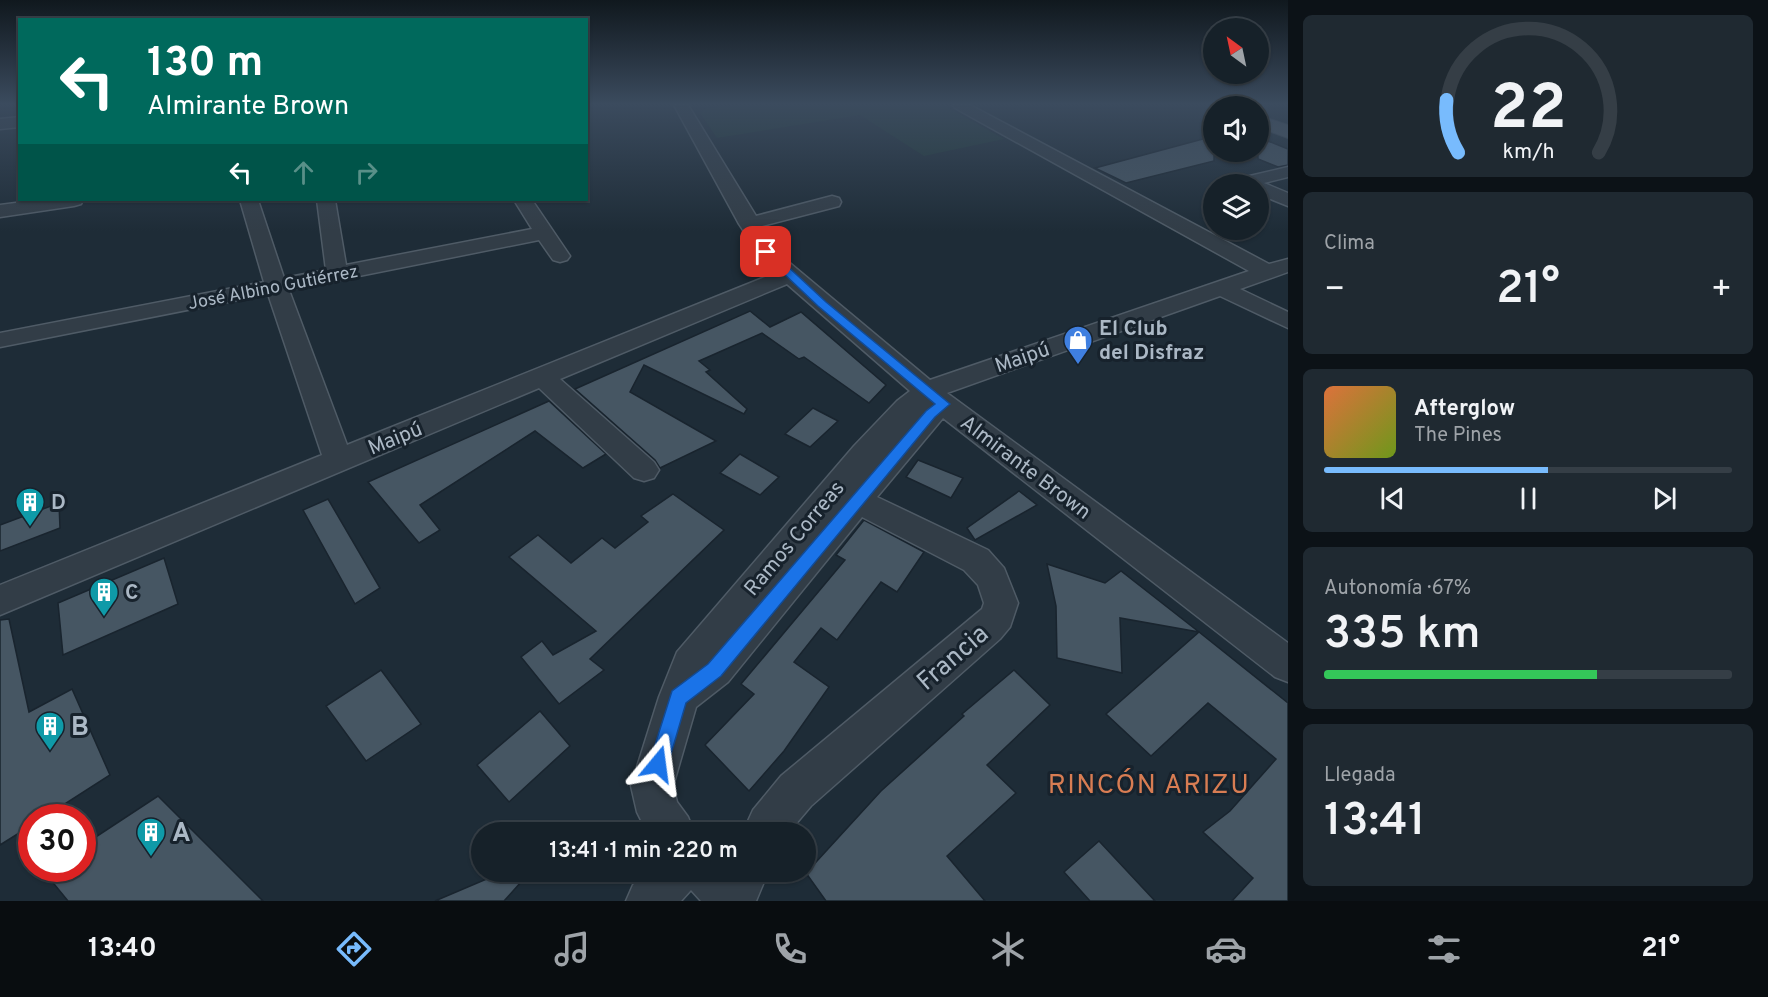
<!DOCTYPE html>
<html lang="es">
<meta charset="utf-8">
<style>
body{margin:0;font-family:Overpass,sans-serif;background:#1f2931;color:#f1f3f6;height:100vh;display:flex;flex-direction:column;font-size:22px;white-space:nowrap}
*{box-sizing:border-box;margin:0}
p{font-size:20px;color:#9ea3a8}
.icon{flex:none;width:33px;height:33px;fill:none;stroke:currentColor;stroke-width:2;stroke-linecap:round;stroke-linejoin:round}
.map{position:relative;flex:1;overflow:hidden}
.details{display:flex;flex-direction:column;gap:15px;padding:15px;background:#0c1217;width:480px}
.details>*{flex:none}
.guide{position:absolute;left:18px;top:18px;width:570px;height:183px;border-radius:0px;box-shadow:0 2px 4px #0004,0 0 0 2px #353e46;background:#00695c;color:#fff;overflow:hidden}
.needle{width:39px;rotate:327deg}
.tools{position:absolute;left:1203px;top:18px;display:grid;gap:12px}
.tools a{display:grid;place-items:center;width:66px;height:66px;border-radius:50%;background:#162129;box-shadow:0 2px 4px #0004,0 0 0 2px #353e46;font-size:30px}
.speed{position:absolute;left:18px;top:804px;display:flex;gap:12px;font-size:30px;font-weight:700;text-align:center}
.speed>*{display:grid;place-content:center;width:78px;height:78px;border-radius:50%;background:#162129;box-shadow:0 2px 4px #0004,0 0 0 2px #353e46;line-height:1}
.speed .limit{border:9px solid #d22;background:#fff;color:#111}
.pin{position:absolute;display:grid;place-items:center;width:51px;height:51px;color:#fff;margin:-26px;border-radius:12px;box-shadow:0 3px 9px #0006}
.me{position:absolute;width:66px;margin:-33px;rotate:16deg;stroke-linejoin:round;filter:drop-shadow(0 0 4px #0008)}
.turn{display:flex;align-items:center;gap:21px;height:126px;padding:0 30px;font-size:27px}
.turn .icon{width:78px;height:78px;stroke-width:2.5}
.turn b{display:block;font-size:42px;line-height:51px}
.lanes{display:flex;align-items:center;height:57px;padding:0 30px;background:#0003;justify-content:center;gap:30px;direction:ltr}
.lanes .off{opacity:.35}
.big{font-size:45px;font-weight:600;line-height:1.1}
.details .widget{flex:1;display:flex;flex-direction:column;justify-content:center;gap:9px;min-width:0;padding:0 21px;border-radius:9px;background:#1f2931}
.details .dial{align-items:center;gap:0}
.dial svg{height:156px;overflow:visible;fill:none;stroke:#353e46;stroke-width:7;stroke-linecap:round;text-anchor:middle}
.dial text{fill:#f1f3f6;stroke:none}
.song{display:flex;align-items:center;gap:18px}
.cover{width:72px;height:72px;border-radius:9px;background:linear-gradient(135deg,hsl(20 70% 55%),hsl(80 70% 35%))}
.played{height:6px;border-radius:3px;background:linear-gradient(90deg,#78bbfd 55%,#353e46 55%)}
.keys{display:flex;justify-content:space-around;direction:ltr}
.heat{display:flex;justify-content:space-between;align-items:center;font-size:33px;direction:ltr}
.charge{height:9px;border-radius:4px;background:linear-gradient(90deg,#34c759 67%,#353e46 0)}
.trip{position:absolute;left:471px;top:822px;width:345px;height:60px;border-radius:30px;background:#162129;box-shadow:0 2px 4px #0004,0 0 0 2px #353e46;font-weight:600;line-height:60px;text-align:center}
.tab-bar{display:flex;height:96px;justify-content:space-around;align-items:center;background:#090d10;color:#9ea3a8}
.tab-bar .icon{width:42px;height:42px}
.tab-bar .on{color:#78bbfd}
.tab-bar b{font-size:27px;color:#f1f3f6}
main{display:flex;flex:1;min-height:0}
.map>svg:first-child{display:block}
.green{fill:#203838}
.building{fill:#465663;stroke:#19242e;stroke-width:1.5}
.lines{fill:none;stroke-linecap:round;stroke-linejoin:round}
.minor-casing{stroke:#4f5b66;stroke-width:3}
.major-casing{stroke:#3e4954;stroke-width:2}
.minor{fill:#323d47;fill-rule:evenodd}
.major{fill:#4f5c68;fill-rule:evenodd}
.route{fill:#1a73e8;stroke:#114b97;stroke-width:1.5}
.labels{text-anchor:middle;stroke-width:6;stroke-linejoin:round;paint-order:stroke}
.far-street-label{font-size:18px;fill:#abb8c5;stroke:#17222c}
.poi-label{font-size:21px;font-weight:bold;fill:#abb8c5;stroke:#17222c;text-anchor:start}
.street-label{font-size:21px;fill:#abb8c5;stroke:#17222c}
.near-street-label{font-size:26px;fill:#abb8c5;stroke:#17222c}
.near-poi-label{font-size:26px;font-weight:bold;fill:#abb8c5;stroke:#17222c;text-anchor:start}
.near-neighbourhood-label{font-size:27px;letter-spacing:1.5px;fill:#d87d53;stroke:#17222c}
</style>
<main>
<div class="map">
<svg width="1288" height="901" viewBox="0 0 1288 901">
<rect width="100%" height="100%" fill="#1e2c37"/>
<polygon class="green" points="733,105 943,105 1004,139 924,156 860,115 717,138 700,113 704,109"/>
<g class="building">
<polygon points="1214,136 1214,161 1126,183 1095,168"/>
<polygon points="1258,137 1288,149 1288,165 1278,167 1258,159"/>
<polygon points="750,311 770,327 801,312 886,385 869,403 804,357 799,359 762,333 699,361 710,370 706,372 747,409 744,414 644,365 630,392 716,441 660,468 655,460 575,389"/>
<polygon points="549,401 606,454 583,468 535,431 420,505 440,530 419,543 368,482"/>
<polygon points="813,408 838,421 810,447 785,434"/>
<polygon points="740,454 779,477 760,495 720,473"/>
<polygon points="918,460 963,478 951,498 906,477"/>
<polygon points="1019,491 1037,505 975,540 967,528"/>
<polygon points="673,494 724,530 590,659 604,670 559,704 521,657 542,641 553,655 596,631 509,557 538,535 571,563 602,538 615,548 648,522 641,516"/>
<polygon points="328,499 380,588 355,604 303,510"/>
<polygon points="59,503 60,528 0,551 0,525"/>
<polygon points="864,520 924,552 897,592 881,582 837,640 821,628 794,662 829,687 784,751 749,791 705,745 754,694 741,684 845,560 836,555"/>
<polygon points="164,558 178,604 63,655 58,603"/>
<polygon points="1047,564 1105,583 1121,571 1199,632 1120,618 1122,673 1057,658 1056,606"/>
<polygon points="9,619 29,712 72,689 110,775 43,818 32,818 32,825 0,845 0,620"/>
<polygon points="1199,632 1288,703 1288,901 1232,901 1253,878 1203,832 1230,811 1276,759 1208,703 1151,756 1106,714"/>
<polygon points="381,670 421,724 366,761 326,706"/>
<polygon points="1014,670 1050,705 987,765 1016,793 947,856 985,901 826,901 806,873 881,791 964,716 962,714"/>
<polygon points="540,711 570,746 509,802 477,765"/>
<polygon points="158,796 263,901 68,901 41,868 82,868 82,846"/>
<polygon points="1099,841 1155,901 1090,901 1064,872"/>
<polygon points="503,872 530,872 504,901 435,901"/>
</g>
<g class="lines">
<g class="minor-casing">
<g id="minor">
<polygon points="674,105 688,105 756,216 832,196 839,198 841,202 839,206 762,226 779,254 930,380 1249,271 955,108 953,105 970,105 1269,264 1288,259 1288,272 1240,289 1288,312 1288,328 1220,296 947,393 1288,643 1288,682 1275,677 943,418 877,497 988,550 1004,568 1018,603 1010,627 1000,639 811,806 789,832 743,832 753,810 781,776 982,609 984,603 978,585 964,570 862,517 728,682 696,707 673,786 677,802 688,817 694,832 647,832 637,812 631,786 659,697 677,652 854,446 897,401 910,391 787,284 560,379 654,462 659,470 654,478 644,481 634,478 539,388 0,615 0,585 322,455 268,294 0,347 0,333 264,282 240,200 258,200 284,278 326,270 317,200 335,200 346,265 532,229 514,200 532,200 570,256 567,260 560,262 553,260 539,240 289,290 347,445 775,273 764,262 739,224"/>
<polygon points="20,117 20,127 0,129 0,119"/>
<polygon points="1288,167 1288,177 1264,183 1288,193 1288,206 1258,194 1258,184 1240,184 1238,182 1241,178"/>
<polygon points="39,200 83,200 81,204 74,206 0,217 0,205"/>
<polygon points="646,872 768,872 756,901 701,901 691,890 681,901 626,901 633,885"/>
</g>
</g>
<g class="major-casing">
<g id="major">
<polygon points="1212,105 1234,105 1235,106 1214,107"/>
<polygon points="1258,115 1288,125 1288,138 1258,127"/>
</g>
</g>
<use href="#minor" class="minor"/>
<use href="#major" class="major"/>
</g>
<linearGradient id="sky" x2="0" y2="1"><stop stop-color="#10181e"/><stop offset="0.45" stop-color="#3b4b5e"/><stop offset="1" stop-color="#3b4b5e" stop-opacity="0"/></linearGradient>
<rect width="1288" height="231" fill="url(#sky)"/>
<polygon class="route" points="763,250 770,250 826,302 950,404 935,417 721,676 686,703 668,764 665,770 658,773 652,770 649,764 672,691 708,664 926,411 935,404 818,306 763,254"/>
<defs>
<g id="shop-pin" transform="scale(1.5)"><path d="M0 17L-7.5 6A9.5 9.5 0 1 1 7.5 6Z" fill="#3f7fe0" stroke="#17222c"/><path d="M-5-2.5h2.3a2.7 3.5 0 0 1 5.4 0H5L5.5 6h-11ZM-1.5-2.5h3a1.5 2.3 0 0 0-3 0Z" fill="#fff"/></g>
<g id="building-pin" transform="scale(1.5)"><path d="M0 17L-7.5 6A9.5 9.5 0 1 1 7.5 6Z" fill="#0f9aa8" stroke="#17222c"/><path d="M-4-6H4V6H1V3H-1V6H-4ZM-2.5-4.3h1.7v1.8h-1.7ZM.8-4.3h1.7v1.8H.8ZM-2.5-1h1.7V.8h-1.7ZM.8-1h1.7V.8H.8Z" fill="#fff"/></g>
</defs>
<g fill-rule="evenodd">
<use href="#shop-pin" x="1078" y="340"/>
<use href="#building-pin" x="30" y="502"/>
<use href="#building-pin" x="104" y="592"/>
<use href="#building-pin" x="50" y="726"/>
<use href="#building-pin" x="151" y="832"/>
</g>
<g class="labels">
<g class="far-street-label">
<text transform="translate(273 287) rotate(-11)" y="6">José Albino Gutiérrez</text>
</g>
<g class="poi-label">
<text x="1099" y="335">El Club<tspan x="1099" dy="24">del Disfraz</tspan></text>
<text x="51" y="509">D</text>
<text x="125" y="599">C</text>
</g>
<g class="street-label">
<text transform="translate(1022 357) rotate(-19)" y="7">Maipú</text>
<text transform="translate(395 438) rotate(-22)" y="7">Maipú</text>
<text transform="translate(1026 467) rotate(37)" y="7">Almirante Brown</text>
<text transform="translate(794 538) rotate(-50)" y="7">Ramos Correas</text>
</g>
<g class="near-street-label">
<text transform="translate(952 657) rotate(-41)" y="9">Francia</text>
</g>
<g class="near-poi-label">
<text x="71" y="735">B</text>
<text x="172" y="841">A</text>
</g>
<g class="near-neighbourhood-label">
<text x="1149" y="793">RINCÓN ARIZU</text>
</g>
</g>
</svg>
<div class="tools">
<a><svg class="needle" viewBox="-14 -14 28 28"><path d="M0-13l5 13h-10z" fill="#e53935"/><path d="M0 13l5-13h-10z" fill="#9ea3a8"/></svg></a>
<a><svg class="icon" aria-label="sound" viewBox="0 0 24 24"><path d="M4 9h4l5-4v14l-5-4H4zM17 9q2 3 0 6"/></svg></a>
<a><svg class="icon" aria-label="layers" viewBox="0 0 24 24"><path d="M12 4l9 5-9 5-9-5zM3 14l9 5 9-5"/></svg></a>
</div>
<div class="speed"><div class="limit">30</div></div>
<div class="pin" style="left:766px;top:252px;background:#d93025"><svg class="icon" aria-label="arrive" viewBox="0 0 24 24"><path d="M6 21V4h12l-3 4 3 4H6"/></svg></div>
<svg class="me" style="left:658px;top:764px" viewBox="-20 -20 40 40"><path d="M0-17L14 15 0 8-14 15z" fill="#1a73e8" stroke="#fff" stroke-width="4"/></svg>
<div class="trip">13:41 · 1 min · 220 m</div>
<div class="guide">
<div class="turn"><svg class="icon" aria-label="left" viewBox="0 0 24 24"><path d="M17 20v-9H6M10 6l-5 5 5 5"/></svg><div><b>130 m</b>Almirante Brown</div></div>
<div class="lanes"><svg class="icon" aria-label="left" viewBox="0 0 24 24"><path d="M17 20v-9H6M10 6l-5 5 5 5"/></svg><svg class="icon off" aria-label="ahead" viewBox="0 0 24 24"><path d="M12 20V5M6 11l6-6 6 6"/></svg><svg class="icon off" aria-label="right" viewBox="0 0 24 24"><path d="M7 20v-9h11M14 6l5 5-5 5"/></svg></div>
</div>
</div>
<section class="details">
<div class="widget dial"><svg viewBox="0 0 100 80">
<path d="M14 69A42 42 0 1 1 86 69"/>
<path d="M14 69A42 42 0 0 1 8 42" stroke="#78bbfd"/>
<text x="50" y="56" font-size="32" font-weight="700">22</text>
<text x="50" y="72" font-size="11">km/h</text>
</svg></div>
<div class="widget"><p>Clima</p>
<div class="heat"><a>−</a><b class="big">21°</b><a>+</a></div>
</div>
<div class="widget">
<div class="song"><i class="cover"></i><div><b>Afterglow</b><p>The Pines</p></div></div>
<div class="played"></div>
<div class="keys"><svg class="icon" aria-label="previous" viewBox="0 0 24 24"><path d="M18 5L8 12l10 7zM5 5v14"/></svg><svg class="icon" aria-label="pause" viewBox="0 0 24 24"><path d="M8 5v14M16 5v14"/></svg><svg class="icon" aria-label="next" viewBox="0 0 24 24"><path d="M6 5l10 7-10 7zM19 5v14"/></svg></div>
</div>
<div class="widget"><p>Autonomía · 67%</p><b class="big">335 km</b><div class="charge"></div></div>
<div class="widget"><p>Llegada</p><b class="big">13:41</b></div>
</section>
</main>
<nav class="tab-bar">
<b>13:40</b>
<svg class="icon on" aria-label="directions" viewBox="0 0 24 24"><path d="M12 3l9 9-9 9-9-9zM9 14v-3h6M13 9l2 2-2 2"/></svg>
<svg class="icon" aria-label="music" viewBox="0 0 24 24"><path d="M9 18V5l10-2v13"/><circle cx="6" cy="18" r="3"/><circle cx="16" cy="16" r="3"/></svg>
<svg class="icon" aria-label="phone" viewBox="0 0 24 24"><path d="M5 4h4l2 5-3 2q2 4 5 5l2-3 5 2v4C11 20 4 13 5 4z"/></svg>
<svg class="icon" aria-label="climate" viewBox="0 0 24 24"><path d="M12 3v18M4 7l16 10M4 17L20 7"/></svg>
<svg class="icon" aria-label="car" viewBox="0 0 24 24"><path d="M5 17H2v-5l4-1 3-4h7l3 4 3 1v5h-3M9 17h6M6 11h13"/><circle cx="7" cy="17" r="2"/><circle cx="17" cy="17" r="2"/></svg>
<svg class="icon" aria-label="filters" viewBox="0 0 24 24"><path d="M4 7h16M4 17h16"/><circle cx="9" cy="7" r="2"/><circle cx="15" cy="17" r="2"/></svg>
<b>21°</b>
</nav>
